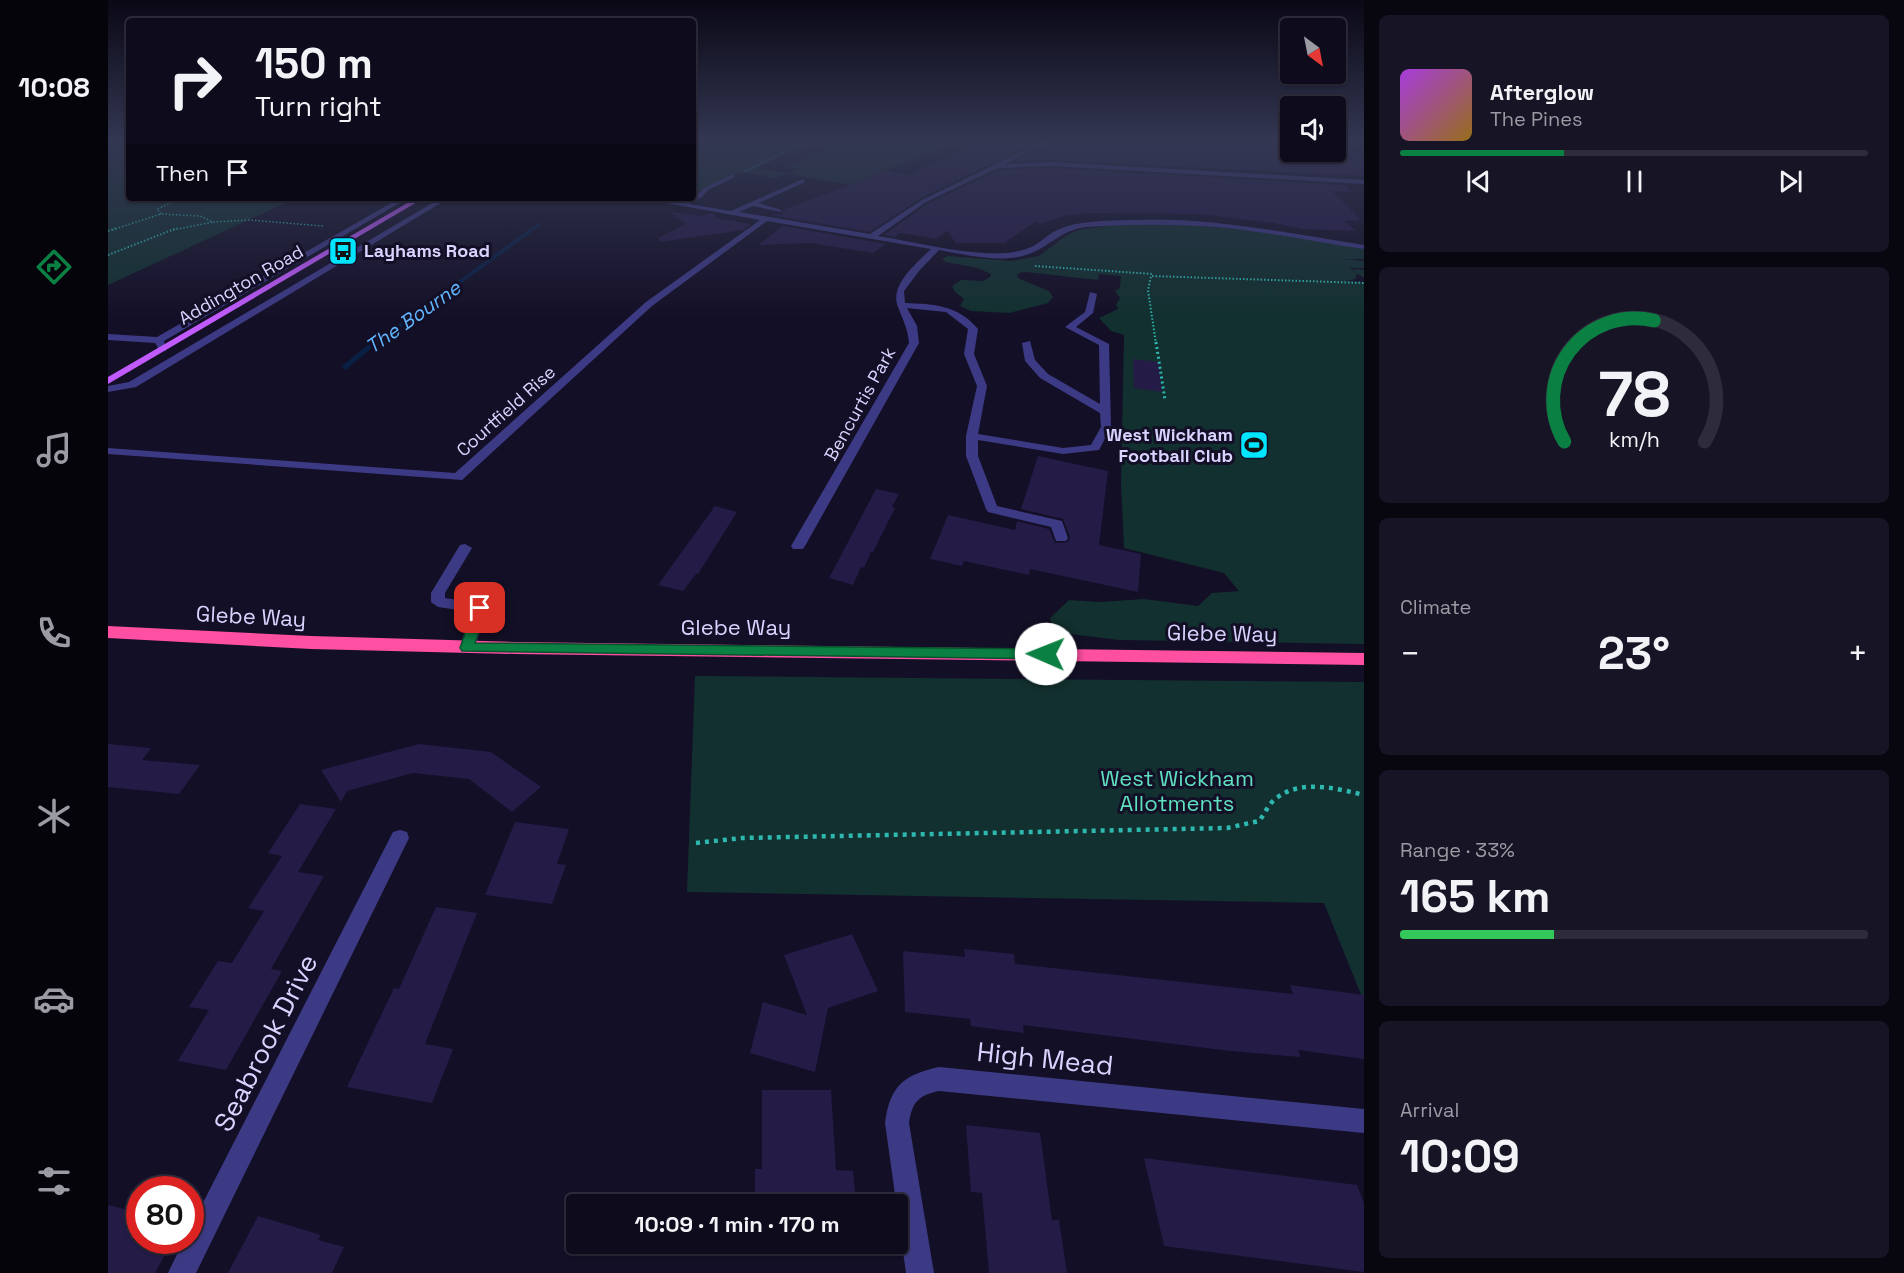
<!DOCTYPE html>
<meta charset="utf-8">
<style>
body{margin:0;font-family:"Space Grotesk",sans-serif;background:#171425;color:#f1f3f6;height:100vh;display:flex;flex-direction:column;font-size:22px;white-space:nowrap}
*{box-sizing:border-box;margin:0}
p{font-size:20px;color:#9b9ba3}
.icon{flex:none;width:33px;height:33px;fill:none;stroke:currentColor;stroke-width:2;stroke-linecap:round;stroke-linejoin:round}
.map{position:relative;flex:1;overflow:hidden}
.drawer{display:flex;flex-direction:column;gap:15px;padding:15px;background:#08060f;width:540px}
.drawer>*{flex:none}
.hud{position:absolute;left:18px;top:18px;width:570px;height:183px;border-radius:6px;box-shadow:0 2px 4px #0004,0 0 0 2px #2e2b3b;background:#0e0b1c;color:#f1f3f6;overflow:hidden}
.needle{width:39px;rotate:148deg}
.fabs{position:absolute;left:1172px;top:18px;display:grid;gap:12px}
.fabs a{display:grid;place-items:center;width:66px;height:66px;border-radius:6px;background:#0e0b1c;box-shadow:0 2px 4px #0004,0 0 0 2px #2e2b3b;font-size:30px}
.speed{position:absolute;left:18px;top:1176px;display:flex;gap:12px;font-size:30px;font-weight:700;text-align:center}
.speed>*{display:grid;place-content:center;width:78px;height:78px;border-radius:50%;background:#0e0b1c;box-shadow:0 2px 4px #0004,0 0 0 2px #2e2b3b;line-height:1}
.speed .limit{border:9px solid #d22;background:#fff;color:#111}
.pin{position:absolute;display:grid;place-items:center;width:51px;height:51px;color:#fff;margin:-26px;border-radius:12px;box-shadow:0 3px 9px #0006}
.me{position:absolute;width:66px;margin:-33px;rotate:271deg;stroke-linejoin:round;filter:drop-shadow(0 0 4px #0008)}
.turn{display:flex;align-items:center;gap:21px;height:126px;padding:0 30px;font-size:27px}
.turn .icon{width:78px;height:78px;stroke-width:2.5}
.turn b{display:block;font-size:42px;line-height:51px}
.then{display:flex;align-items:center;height:57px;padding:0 30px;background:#0003;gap:12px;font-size:22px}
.big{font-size:45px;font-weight:700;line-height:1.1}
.drawer .tile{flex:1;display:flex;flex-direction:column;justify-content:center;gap:9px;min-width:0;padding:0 21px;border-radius:9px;background:#171425}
.drawer .dial{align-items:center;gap:0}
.dial svg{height:156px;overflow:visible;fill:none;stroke:#2e2b3b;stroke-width:7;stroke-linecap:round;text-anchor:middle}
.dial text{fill:#f1f3f6;stroke:none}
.song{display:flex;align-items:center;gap:18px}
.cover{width:72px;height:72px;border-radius:9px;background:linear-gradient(135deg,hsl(280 70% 55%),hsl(40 70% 35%))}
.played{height:6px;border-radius:3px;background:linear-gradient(90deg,#0b8043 35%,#2e2b3b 35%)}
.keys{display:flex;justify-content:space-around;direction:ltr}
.heat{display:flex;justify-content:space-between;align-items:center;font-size:33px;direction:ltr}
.charge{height:9px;border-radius:4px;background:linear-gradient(90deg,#34c759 33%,#2e2b3b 0)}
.trip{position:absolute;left:458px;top:1194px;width:342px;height:60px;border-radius:6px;background:#0e0b1c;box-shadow:0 2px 4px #0004,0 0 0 2px #2e2b3b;font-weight:700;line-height:60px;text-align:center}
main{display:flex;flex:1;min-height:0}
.tab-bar{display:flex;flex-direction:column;width:108px;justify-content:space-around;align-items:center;background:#06040b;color:#9b9ba3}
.tab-bar .icon{width:42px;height:42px}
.tab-bar .active{color:#0b8043}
.tab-bar b{font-size:27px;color:#f1f3f6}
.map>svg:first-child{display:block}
.green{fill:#12302f}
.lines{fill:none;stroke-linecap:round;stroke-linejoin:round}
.stream-far2{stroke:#0a1f44;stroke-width:3}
.stream-far1{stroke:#0a1f44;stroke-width:4}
.stream{stroke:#0a1f44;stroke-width:5}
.building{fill:#241b47}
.path-far3{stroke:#2fb8b0;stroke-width:1.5;stroke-dasharray:1.5 2;stroke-linecap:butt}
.path-far2{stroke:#2fb8b0;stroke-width:2;stroke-dasharray:1.5 2;stroke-linecap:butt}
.path-far1{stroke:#2fb8b0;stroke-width:3;stroke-dasharray:2 3;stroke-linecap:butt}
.path{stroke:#2fb8b0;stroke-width:4.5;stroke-dasharray:4 5;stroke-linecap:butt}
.minor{fill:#3d3a85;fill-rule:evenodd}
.major{fill:#c25bff;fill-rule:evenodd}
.highway{fill:#ff4fa3;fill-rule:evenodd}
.route{fill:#0b8043;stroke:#07532c;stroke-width:1.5}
.labels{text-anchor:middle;stroke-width:6;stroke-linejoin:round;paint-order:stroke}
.far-poi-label{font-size:18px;font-weight:bold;fill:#d9d4ff;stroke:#130f26;text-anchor:start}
.far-street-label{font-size:18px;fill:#d9d4ff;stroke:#130f26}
.far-water-label{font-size:20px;font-style:italic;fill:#62b6ff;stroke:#130f26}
.street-label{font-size:22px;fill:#d9d4ff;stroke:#130f26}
.park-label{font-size:22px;fill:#5fe0c0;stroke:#130f26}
.near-street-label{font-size:27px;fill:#d9d4ff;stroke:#130f26}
</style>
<main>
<nav class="tab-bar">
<b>10:08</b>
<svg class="icon active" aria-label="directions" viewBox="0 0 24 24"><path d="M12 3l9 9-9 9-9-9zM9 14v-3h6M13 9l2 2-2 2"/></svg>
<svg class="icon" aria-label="music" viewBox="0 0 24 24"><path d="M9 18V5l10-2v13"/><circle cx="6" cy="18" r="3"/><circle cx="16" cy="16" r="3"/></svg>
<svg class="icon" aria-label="phone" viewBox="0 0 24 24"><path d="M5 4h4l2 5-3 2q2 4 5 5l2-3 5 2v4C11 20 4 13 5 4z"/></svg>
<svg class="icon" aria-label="climate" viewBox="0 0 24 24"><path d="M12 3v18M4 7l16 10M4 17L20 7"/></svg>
<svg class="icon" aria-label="car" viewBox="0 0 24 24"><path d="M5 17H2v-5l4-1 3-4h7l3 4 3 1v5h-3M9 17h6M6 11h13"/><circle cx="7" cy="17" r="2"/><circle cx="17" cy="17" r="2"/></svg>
<svg class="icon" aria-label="filters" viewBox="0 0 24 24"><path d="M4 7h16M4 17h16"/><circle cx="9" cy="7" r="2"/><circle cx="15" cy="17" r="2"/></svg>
</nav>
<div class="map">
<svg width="1256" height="1273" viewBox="0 0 1256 1273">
<rect width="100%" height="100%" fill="#130f26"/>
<g class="green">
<polygon points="0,141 21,141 21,198 188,198 0,285"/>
<polygon points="585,141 849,141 742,185 680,174 689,169 677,166 686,165 725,146 703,142 649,168 679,173 669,178 634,172 585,193"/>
<polygon points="1068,224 1140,230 1256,249 1256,259 1236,259 1256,261 1256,268 1242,268 1248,273 1245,269 1256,270 1256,278 1249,273 1247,279 1238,281 1256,282 1256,644 1011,640 946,632 942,618 961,600 991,602 1036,599 1090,606 1104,593 1131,591 1116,573 1016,548 1013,484 1016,335 1003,331 991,318 1010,309 1008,305 1012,298 1007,291 1012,288 1013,276 991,274 990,280 918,272 911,273 909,276 912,279 941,291 945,297 940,303 901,313 863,311 852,306 856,299 847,292 844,286 853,280 876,281 883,276 883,274 870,268 838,262 834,259 839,256 904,261 931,256 959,235 971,230 1005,225"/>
<polygon points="587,676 1256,682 1256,1002 1216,903 579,892"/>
</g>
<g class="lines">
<polyline class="stream-far2" points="424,230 432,224"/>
<path class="stream-far1" d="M 265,344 C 289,324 320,313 341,290 L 426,228"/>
<polyline class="stream" points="237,367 267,342"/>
</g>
<g class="building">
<polygon points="878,141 929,141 813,198 762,232 662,215 674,214 675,210 779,171 801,175"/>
<polygon points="945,141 1182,141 1182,152 1227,152 1227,141 1232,141 1252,157 1256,164 1256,176 943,160 907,161"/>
<polygon points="943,168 1237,185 1244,192 1224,191 1253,220 1236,221 1249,231 1194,229 1165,223 1092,214 978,213 956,216 932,224 927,222 896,243 848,243 839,231 829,239 792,233 787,237 776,235 819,204 891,170"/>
<polygon points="562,212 594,216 601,213 606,214 608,218 643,224 635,230 552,242 550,238 578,224"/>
<polygon points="675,226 778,244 765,253 702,243 650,245"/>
<polygon points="1025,359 1051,362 1054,392 1026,388"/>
<polygon points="930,456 1000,471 991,545 1033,554 1030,592 922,569 921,575 856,561 854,566 822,559 840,515 907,530 909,521 941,529 947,543 960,542 962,537 955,519 913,509"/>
<polygon points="768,489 791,494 784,507 787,508 765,552 763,552 756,568 753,567 745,585 721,578"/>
<polygon points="607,506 629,512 590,574 588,574 575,591 550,585"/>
<polygon points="0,744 43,748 34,760 92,765 71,794 0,787"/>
<polygon points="311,744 383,752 433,787 404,812 361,779 305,773 239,791 233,802 213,770"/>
<polygon points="192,804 228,809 190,872 216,876 163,969 174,971 118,1070 70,1061 101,1010 81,1007 110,961 124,963 156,911 140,908 174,856 160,853"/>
<polygon points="407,822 461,829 449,864 458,865 444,904 377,895"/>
<polygon points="328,907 369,913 317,1044 345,1049 324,1103 239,1087 286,988 291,989"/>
<polygon points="744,934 770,991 720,1008 707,1072 642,1053 655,1002 699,1015 676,955"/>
<polygon points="856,949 906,954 907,964 1185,994 1182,985 1256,995 1256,1059 1190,1050 1193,1057 1122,1051 915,1025 916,1033 863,1026 862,1019 797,1012 795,951 857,957"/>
<polygon points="654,1090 723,1090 728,1170 745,1171 748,1204 647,1204 647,1169 654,1169"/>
<polygon points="858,1125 932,1133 944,1220 951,1220 959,1273 881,1273 874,1193 863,1192"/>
<polygon points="1036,1158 1249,1185 1256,1203 1256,1272 1056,1246"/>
<polygon points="0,1205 32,1213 32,1240 65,1240 47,1273 0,1273"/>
<polygon points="150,1216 213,1235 210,1240 236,1247 224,1273 120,1273"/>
</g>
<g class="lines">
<g class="path-far3">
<polyline points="0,145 14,141"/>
<polyline points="637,171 700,141"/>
<polyline points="53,214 49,209 74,198"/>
<polyline points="4,230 53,214 92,216 105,222 142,220 215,226"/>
<polyline points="65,230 105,222"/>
</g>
<g class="path-far2">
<polyline points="0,231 9,228"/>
<polyline points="0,255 69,228"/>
<polyline points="927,266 1045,274"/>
<polyline points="1048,344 1040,290 1043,276 1256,283"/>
</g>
<polyline class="path-far1" points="1048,342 1057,400"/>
<path class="path" d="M 588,843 L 634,838 L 1119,828 L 1151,821 C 1156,815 1159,807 1165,801 C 1190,778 1226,788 1256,795"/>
<g class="minor">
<path d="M 935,141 L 943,141 L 897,164 L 943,162 L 1256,180 L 1256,184 L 943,166 L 890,168 L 818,202 L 770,236 C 810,242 880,262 918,249 C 930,246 938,235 949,230 C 971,220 998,221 1021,220 C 1099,216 1179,233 1256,245 L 1256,249 C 1207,242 1156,231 1107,227 C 1064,224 1021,224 979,227 C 956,229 945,243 926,252 C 898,265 859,255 831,250 L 811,271 L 796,291 L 797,303 C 826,304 850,305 870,329 L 866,354 L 879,386 L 870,434 L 955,448 L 983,445 L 993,427 L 992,413 L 932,378 L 917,361 L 914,343 L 922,341 L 927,360 L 940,374 L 992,404 L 991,345 L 957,327 L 977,312 L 982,292 L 989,294 L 985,313 L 968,327 L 1001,344 L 1003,427 L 991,450 L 955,454 L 870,440 L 870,456 L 889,506 L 954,521 L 960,538 L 958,541 L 948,541 L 943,527 L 880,512 L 878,509 L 858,456 L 858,436 L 869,386 L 856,354 L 860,329 L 838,312 L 799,308 L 809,326 L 811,343 L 697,546 L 695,549 L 685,549 L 683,546 L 801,343 C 800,329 795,320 790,307 C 781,285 809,263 823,249 L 659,221 L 544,306 L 354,480 L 0,454 L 0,448 L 347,473 L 538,302 L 652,220 L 531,198 L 573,203 L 585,198 L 596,188 L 625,174 L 627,177 L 600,190 L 594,197 L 581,204 L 623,211 L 695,179 L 697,182 L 651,203 L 673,210 L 673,212 L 645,206 L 631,212 L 762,234 L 814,200 Z"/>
<polygon points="292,198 300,198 56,341 58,351 52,351 47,343 0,340 0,334 49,337"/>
<polygon points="333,198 341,198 28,387 0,392 0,386 21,382"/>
<polygon points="357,544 364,548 337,593 337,598 372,603 379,608 367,648 359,653 351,648 364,612 330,607 323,602 323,593 352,545"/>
<polygon points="292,830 299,832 301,838 88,1273 60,1273 76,1240 82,1240 82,1228 285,832"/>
<path d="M 831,1067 L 1256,1109 L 1256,1133 L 831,1091 C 811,1095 804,1102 801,1123 L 826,1273 L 798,1273 L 777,1123 C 782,1086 795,1075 831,1067 Z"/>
</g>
<polygon class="major" points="308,198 316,198 0,384 0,377"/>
<polygon class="highway" points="0,626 203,636 407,642 1256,653 1256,665 407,654 203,649 0,638"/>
</g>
<linearGradient id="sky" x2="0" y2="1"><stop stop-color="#0a0815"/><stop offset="0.44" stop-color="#333752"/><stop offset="1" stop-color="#333752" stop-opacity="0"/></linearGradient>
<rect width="1256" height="320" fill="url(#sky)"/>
<polygon class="route" points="372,603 379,608 367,643 938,649 945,654 938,659 354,651 352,648 366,608"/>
<defs>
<g id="bus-square" transform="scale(1.5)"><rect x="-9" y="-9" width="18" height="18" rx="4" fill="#00e5ff" stroke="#130f26"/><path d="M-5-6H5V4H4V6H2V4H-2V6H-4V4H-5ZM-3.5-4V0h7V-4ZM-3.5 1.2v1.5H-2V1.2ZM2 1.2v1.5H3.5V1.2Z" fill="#111"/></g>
<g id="stadium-square" transform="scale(1.5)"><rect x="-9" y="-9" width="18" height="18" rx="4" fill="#00e5ff" stroke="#130f26"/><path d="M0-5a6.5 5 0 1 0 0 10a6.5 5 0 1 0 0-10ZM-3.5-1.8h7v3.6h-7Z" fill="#111"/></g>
</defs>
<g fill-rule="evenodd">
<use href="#bus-square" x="235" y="251"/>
<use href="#stadium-square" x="1146" y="445"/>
</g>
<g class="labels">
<g class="far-poi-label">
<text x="256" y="257">Layhams Road</text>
<text x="1125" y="441" text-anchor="end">West Wickham<tspan x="1125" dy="21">Football Club</tspan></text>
</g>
<g class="far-street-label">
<text transform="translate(133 285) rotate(-30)" y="6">Addington Road</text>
<text transform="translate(752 404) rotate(-61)" y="6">Bencurtis Park</text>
<text transform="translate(398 411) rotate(-42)" y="6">Courtfield Rise</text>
</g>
<g class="far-water-label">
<text transform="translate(305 317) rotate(-35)" y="7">The Bourne</text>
</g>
<g class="street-label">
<text transform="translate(143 616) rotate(3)" y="8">Glebe Way</text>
<text x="628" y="635">Glebe Way</text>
<text transform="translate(1114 633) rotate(1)" y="8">Glebe Way</text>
</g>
<g class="park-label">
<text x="1069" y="786">West Wickham<tspan x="1069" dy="25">Allotments</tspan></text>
</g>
<g class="near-street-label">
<text transform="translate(158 1043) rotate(-63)" y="9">Seabrook Drive</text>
<text transform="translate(937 1059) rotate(6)" y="9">High Mead</text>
</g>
</g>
</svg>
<div class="fabs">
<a><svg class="needle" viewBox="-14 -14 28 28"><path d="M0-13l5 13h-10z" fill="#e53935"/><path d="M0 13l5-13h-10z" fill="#9b9ba3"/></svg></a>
<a><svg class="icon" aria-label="sound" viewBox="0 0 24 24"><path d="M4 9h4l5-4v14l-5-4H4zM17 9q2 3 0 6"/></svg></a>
</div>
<div class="speed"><div class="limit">80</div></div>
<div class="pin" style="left:372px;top:608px;background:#d93025"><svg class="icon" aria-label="arrive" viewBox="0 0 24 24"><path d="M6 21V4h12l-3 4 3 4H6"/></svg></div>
<svg class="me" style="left:938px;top:654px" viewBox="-20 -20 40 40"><circle r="19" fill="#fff"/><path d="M0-13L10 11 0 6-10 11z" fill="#0b8043"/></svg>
<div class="trip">10:09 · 1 min · 170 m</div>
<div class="hud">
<div class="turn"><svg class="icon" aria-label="right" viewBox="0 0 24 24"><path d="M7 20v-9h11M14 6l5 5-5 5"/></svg><div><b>150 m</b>Turn right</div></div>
<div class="then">Then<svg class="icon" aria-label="arrive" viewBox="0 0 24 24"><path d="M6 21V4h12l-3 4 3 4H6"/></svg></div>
</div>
</div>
<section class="drawer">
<div class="tile">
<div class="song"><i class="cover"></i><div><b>Afterglow</b><p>The Pines</p></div></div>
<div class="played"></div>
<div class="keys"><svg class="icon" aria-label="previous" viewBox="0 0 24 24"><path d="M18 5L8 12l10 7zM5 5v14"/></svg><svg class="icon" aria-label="pause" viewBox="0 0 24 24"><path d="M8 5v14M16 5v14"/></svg><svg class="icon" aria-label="next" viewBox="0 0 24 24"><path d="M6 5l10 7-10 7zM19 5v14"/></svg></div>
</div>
<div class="tile dial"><svg viewBox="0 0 100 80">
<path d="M14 69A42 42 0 1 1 86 69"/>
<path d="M14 69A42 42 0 0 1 60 7" stroke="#0b8043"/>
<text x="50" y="56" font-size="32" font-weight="700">78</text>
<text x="50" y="72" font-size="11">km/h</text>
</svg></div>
<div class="tile"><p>Climate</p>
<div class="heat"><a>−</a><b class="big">23°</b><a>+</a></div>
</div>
<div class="tile"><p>Range · 33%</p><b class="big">165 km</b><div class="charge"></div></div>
<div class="tile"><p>Arrival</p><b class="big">10:09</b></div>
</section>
</main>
